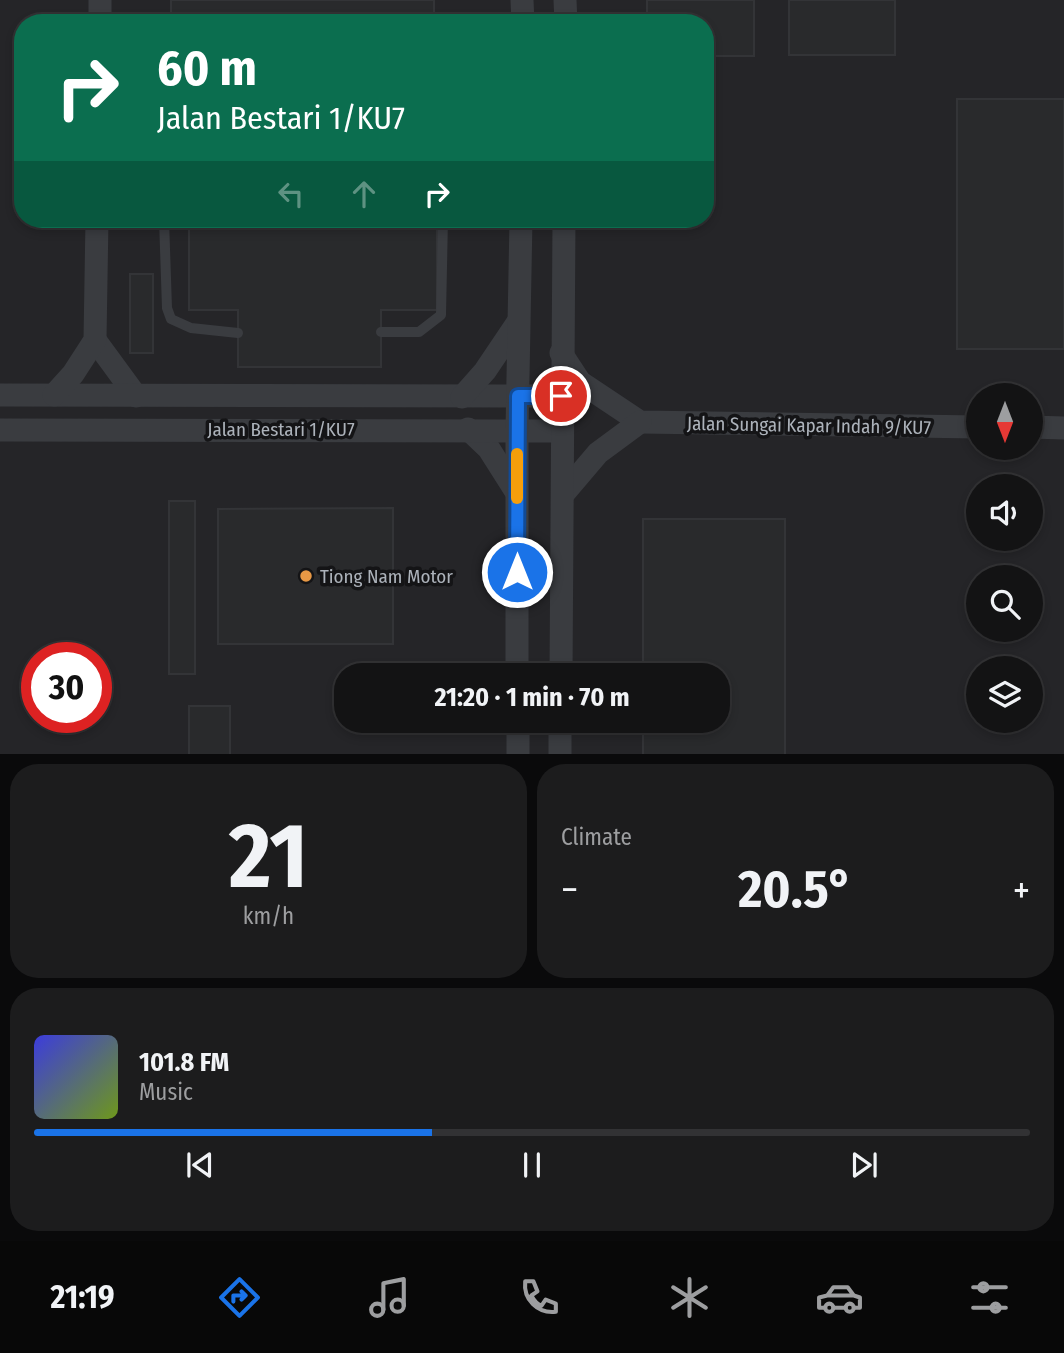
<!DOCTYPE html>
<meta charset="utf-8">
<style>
body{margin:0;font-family:"Fira Sans Condensed",sans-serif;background:#1c1c1d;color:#f1f3f6;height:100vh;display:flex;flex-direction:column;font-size:26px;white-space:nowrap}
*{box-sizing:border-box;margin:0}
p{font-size:23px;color:#9d9ea0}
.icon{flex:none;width:38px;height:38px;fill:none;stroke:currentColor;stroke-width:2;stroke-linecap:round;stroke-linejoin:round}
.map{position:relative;height:754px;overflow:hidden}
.side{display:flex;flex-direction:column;gap:10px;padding:10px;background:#0a0a0b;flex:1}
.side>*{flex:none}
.banner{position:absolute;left:14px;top:14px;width:700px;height:214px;border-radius:28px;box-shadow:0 4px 10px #0003,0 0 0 2px #323234;background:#0b6e4f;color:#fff;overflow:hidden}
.needle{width:46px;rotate:180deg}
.buttons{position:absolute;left:966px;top:383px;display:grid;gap:14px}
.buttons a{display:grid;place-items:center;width:77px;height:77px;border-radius:50%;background:#131314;box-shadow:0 4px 10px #0003,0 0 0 2px #323234;font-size:35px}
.speed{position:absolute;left:21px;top:642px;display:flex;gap:14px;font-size:35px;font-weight:700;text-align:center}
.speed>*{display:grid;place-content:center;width:91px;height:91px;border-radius:50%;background:#131314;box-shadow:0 4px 10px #0003,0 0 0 2px #323234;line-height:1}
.speed .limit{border:10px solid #d22;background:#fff;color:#111}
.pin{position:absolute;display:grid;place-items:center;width:60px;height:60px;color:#fff;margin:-30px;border:4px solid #fff;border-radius:50%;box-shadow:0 2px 7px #0007}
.me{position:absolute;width:77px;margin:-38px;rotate:0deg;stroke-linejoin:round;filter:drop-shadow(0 0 5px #0008)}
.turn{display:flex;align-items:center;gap:24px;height:147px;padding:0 28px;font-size:32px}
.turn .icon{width:91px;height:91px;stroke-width:2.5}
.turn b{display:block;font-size:49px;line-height:60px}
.lanes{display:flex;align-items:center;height:66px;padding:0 28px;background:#0003;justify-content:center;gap:35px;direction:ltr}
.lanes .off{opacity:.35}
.big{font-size:52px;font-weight:700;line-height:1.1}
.side .widget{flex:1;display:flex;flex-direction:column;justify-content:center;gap:10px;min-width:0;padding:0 24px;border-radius:28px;background:#1c1c1d}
.side .dial{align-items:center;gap:0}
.dial b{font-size:91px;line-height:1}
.song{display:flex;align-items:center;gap:21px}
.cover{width:84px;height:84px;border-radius:10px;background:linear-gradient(135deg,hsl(240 70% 55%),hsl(80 70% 35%))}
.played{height:7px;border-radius:4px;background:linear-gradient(90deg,#1a73e8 40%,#323234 40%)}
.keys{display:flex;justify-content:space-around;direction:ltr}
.heat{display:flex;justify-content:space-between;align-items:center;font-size:38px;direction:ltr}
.side .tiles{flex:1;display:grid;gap:10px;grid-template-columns:1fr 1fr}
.widget:last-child{grid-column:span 2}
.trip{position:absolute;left:334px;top:663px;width:396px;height:70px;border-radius:28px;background:#131314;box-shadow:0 4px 10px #0003,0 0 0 2px #323234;font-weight:700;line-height:70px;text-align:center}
.tabs{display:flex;height:112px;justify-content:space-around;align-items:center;background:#080808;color:#9d9ea0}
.tabs .icon{width:49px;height:49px}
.tabs .current{color:#1a73e8}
.tabs b{font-size:32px;color:#f1f3f6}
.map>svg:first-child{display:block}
.built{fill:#252528;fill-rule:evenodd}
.building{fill:#292a2c;stroke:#333437;stroke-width:2}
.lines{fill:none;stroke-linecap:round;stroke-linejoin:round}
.lane{stroke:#3a3c40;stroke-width:10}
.street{stroke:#3a3c40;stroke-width:23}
.route-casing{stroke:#114b97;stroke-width:18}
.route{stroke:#1a73e8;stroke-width:12}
.slow{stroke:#f59e0b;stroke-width:12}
.poi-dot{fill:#e79845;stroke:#141416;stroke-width:2.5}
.labels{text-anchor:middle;stroke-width:7;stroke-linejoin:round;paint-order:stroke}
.street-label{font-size:19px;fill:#acb2ba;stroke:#141416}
.poi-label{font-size:19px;fill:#acb2ba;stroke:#141416;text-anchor:start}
</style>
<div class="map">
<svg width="1064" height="755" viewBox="0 0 1064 755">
<rect width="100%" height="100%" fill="#19191b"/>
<path class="built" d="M 0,0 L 1064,0 L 1064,754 L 0,754 ZM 23,23 L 705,23 L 705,219 L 23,219 ZM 978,396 L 1031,396 L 1031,448 L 978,448 ZM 978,486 L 1031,486 L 1031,539 L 978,539 ZM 978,578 L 1031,578 L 1031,630 L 978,630 ZM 37,658 L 96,658 L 96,718 L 37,718 ZM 978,668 L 1031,668 L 1031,721 L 978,721 ZM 346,676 L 718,676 L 718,721 L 346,721 Z"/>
<g class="building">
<rect x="171" y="0" width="263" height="23"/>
<polygon points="647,0 754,0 754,56 705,56 705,23 647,23"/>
<rect x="789" y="0" width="106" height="55"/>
<rect x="957" y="99" width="107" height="250"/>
<polygon points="189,219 437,219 437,310 381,310 381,367 238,367 238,310 189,310"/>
<rect x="130" y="274" width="23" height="79"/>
<rect x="169" y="501" width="26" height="173"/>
<polygon points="393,508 393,644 218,644 218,509"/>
<polygon points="643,519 785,519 785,755 643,755 643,721 718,721 718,676 643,676"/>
<rect x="189" y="706" width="41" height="49"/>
</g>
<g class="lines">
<g class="lane">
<polyline points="164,219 167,308 171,319 191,328 238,333"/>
<polyline points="381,332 419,332 441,315 443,219"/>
</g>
<g class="street">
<polyline points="522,0 523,23"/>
<polyline points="565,0 566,23"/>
<polyline points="100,23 100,0"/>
<polyline points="95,340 136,396"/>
<polyline points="561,353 580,382 640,422 978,427"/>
<polyline points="0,395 561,396"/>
<polyline points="54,395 73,374 95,340 97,219"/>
<polyline points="462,397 485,371 518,322"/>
<polyline points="1031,427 1064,428"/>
<polyline points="468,429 489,449 515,490"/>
<polyline points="0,430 562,431"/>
<polyline points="564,493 598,453 640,422"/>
<polyline points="517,676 517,430 521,219"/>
<polyline points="561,676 564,219"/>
<polyline points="518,721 518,755"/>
<polyline points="560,755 560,721"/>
</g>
</g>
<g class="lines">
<g class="route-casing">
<polyline id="route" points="517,572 518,396 561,396"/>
</g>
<use href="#route" class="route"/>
<polyline class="slow" points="517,454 517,498"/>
</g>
<circle class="poi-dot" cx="306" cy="576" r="7"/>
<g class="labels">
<g class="street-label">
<text transform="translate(809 425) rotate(1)" y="7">Jalan Sungai Kapar Indah 9/KU7</text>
<text x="281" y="436">Jalan Bestari 1/KU7</text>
</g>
<g class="poi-label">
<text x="320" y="583">Tiong Nam Motor</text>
</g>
</g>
</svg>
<div class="buttons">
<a><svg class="needle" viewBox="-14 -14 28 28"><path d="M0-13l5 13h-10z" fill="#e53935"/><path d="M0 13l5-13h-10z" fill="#9d9ea0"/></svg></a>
<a><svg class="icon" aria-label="sound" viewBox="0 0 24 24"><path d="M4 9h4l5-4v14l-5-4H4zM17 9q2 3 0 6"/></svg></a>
<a><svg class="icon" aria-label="search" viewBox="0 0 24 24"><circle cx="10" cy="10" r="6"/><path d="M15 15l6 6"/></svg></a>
<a><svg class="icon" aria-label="layers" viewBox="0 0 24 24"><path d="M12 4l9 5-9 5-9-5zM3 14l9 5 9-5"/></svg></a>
</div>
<div class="speed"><div class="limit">30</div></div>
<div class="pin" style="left:561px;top:396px;background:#d93025"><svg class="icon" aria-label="arrive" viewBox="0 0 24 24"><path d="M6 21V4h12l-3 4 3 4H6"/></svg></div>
<svg class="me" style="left:517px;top:572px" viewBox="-20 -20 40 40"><circle r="17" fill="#1a73e8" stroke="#fff" stroke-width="3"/><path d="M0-11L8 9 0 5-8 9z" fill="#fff"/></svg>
<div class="trip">21:20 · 1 min · 70 m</div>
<div class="banner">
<div class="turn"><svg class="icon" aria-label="right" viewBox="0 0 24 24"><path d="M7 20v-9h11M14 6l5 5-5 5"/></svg><div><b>60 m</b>Jalan Bestari 1/KU7</div></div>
<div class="lanes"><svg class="icon off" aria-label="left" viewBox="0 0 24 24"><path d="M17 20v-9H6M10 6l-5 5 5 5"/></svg><svg class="icon off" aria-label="ahead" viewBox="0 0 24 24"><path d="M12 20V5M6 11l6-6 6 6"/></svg><svg class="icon" aria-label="right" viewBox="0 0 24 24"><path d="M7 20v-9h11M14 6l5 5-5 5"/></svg></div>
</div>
</div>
<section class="side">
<div class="tiles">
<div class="widget dial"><b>21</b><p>km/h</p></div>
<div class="widget"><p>Climate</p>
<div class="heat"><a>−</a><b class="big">20.5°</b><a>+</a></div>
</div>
<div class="widget">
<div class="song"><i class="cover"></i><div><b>101.8 FM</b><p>Music</p></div></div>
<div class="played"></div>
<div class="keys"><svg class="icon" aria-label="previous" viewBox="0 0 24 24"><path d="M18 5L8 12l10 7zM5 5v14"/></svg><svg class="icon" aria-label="pause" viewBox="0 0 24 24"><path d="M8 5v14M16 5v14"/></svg><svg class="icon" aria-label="next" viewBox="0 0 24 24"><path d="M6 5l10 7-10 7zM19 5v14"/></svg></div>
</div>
</div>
</section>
<nav class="tabs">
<b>21:19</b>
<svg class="icon current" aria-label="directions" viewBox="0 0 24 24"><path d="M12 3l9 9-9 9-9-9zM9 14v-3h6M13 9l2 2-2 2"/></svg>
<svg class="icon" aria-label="music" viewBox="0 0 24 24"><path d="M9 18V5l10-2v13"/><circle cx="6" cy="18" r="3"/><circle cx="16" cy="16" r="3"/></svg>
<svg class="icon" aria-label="phone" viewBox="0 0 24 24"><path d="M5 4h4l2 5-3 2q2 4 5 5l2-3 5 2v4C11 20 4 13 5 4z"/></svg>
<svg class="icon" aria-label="climate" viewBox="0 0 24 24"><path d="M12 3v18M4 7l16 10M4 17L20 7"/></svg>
<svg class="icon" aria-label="car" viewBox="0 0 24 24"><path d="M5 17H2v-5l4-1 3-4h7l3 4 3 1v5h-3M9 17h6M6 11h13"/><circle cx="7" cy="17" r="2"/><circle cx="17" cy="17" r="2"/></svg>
<svg class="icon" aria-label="filters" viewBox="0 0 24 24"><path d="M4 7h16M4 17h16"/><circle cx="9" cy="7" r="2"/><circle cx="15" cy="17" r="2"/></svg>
</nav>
